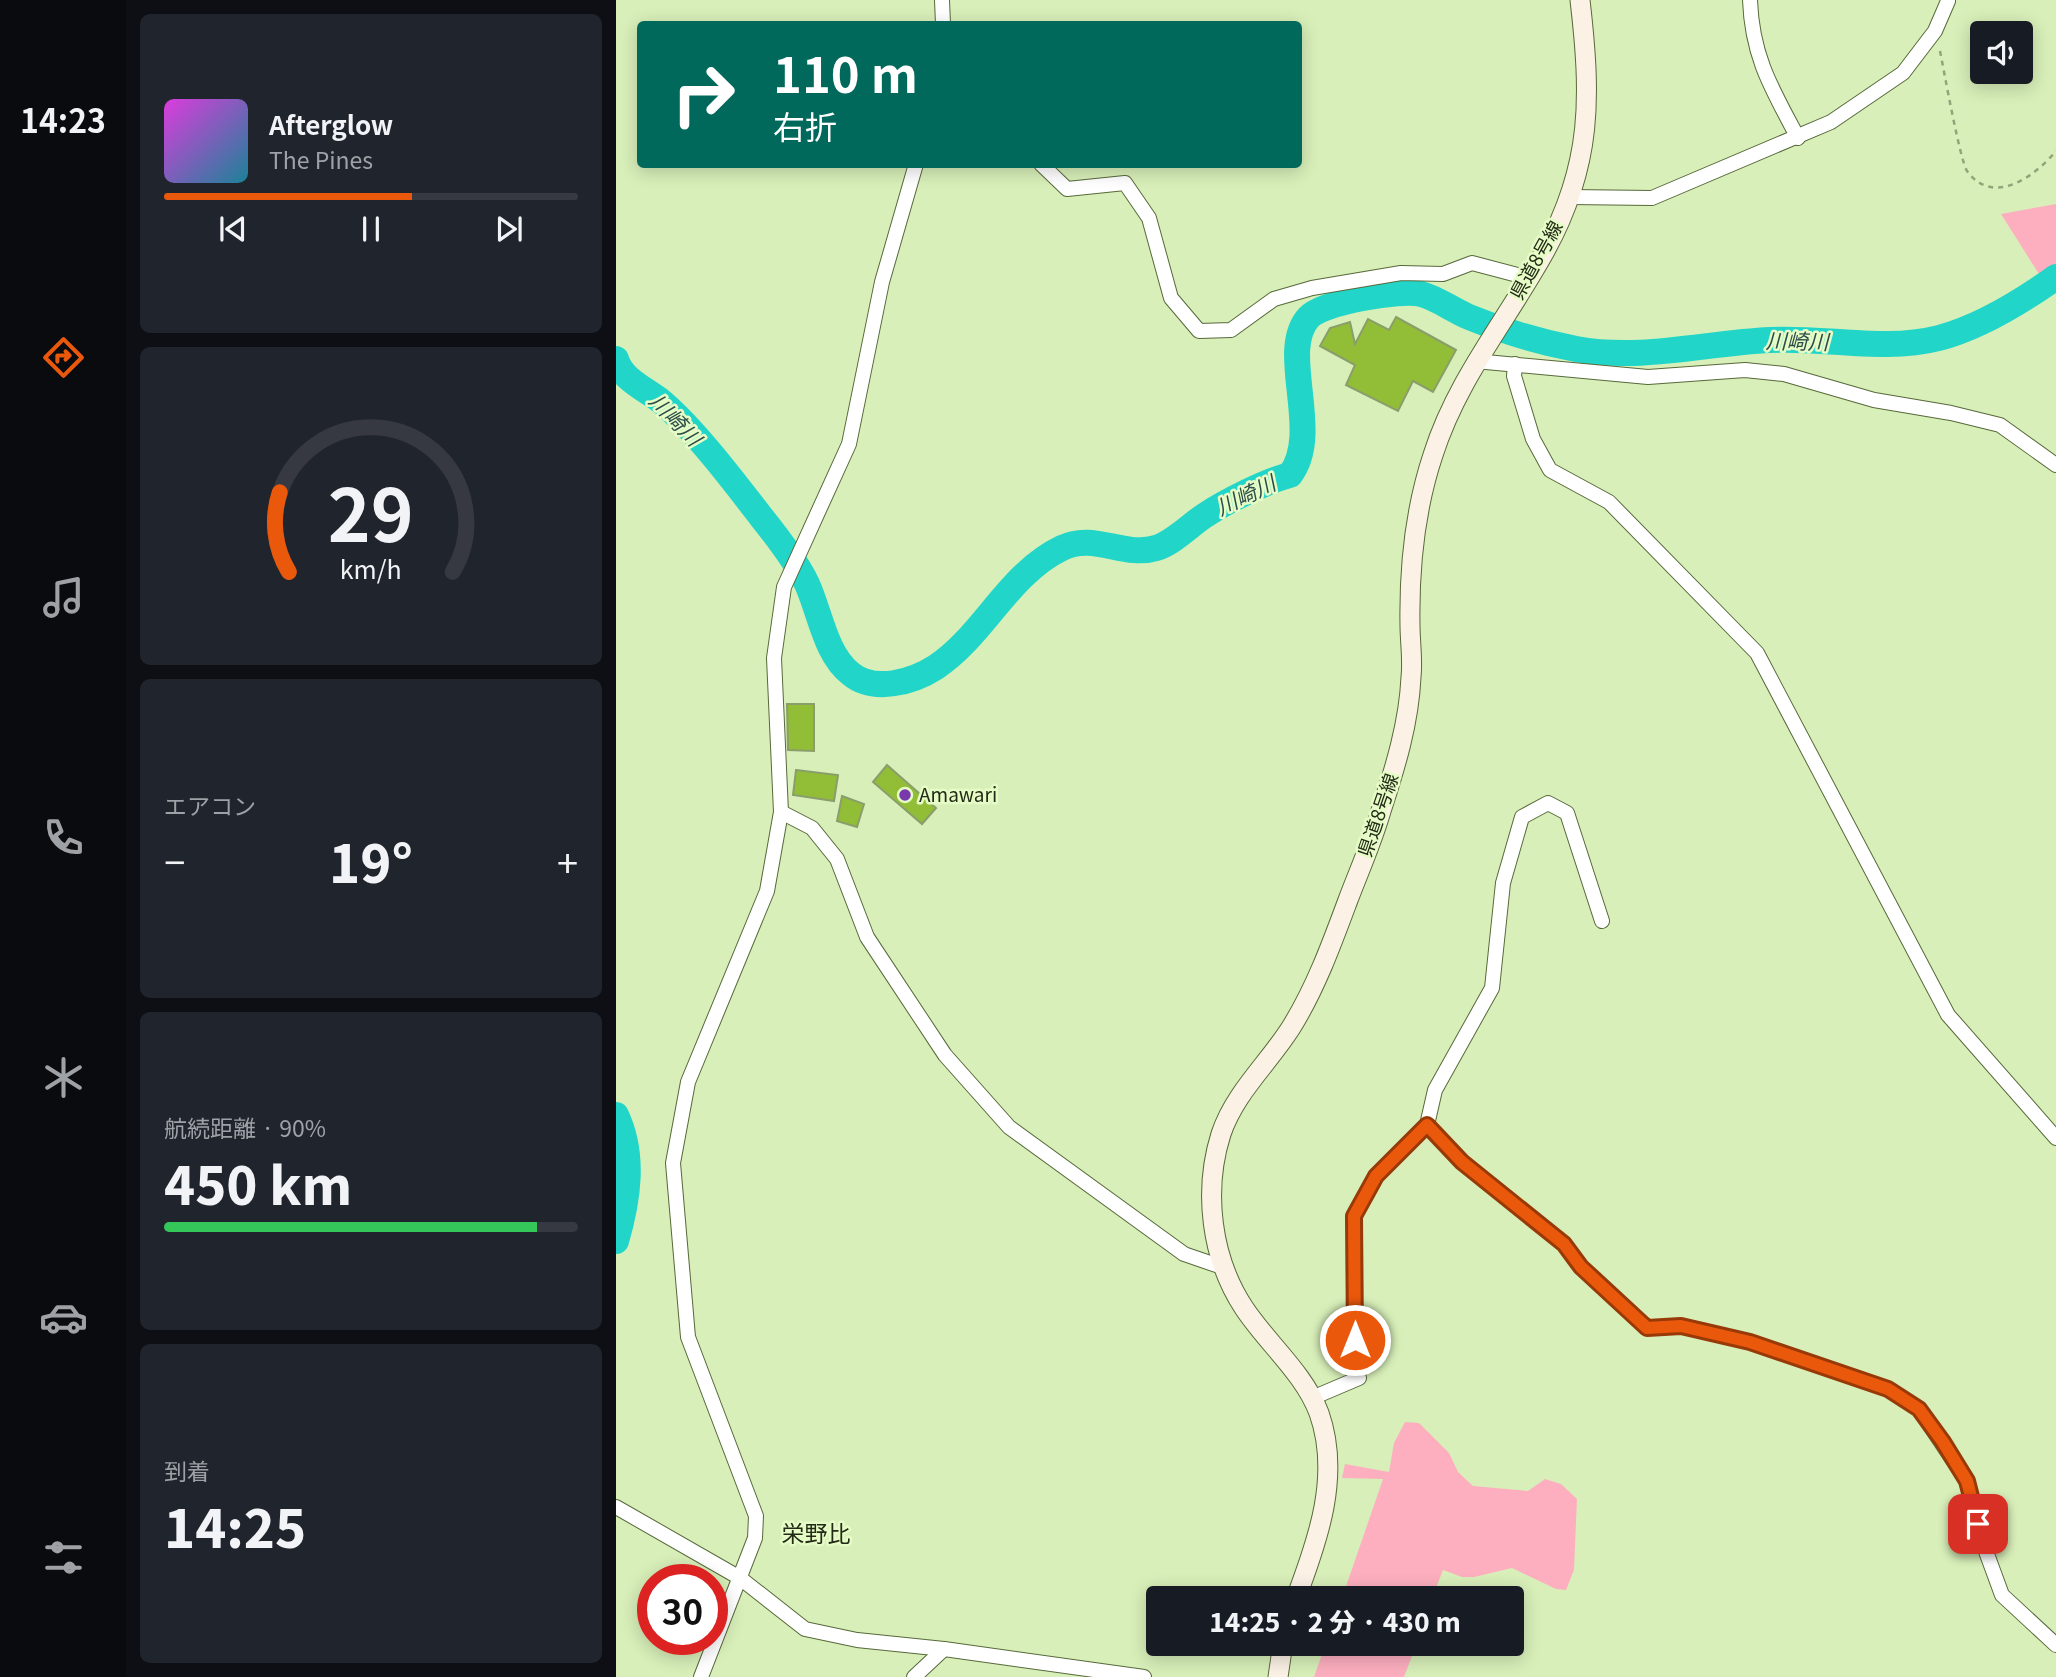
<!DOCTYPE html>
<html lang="ja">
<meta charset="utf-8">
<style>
body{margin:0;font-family:Georgia,"Noto Sans JP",serif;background:#20242c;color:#f1f3f6;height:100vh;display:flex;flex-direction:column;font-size:26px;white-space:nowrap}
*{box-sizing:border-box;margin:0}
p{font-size:23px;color:#9ea1a6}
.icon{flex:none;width:38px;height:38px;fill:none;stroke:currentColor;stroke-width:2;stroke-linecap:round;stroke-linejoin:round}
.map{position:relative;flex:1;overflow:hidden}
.details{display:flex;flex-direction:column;gap:14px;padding:14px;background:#0d0f14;width:490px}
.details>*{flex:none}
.top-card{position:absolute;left:21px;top:21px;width:665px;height:147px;border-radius:7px;box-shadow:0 4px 18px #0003;background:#00695c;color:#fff;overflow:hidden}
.tools{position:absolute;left:1354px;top:21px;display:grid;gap:14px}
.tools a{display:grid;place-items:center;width:63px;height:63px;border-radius:7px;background:#171b24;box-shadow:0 4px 18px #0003;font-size:35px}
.speed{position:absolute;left:21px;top:1564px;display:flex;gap:14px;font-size:35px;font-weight:700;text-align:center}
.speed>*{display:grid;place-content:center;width:91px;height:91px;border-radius:50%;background:#171b24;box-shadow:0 4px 18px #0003;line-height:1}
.speed .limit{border:10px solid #d22;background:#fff;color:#111}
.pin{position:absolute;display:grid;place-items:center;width:60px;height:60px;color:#fff;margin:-30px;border-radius:14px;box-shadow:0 4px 10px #0006}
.me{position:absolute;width:77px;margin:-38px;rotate:0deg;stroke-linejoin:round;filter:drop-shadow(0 0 5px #0008)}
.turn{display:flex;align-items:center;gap:24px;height:147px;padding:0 21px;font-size:32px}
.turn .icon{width:91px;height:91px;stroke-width:2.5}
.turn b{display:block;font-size:49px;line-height:60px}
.big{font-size:52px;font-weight:800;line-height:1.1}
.details .widget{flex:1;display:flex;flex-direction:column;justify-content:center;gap:10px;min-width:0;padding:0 24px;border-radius:10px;background:#20242c}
.details .dial{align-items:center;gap:0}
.dial svg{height:182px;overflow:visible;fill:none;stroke:#363941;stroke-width:7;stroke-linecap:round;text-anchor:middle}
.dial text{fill:#f1f3f6;stroke:none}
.song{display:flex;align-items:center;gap:21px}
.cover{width:84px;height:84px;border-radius:10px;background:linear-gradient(135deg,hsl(300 70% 55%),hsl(190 70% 35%))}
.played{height:7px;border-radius:4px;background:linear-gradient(90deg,#ea580c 60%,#363941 60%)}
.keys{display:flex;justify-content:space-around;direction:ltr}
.heat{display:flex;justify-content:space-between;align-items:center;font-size:38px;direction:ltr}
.charge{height:10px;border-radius:5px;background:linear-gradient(90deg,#34c759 90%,#363941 0)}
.trip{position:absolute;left:530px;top:1586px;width:378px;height:70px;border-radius:7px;background:#171b24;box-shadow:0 4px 18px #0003;font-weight:800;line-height:70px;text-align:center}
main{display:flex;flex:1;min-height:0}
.tab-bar{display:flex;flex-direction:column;width:126px;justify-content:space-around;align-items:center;background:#090b0e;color:#9ea1a6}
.tab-bar .icon{width:49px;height:49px}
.tab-bar .on{color:#ea580c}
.tab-bar b{font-size:32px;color:#f1f3f6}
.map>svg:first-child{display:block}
.green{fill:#fdafbf}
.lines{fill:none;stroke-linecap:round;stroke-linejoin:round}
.river{stroke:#21d6c8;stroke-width:26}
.building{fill:#91be36;stroke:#8a9e6c;stroke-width:2}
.minor-casing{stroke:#57693a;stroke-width:16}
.secondary-casing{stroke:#57693a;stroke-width:21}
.path{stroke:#93a47b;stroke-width:2.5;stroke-dasharray:5 5;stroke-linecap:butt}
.minor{stroke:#fff;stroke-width:14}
.secondary{stroke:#fcf1e5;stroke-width:19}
.route-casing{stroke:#983908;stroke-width:18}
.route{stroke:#ea580c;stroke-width:12}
.poi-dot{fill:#7938ad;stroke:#e6fcc6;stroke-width:2.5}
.labels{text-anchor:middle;stroke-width:5;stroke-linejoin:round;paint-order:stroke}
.street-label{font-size:19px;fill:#232b17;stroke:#e6fcc6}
.poi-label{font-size:19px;fill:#232b17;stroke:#e6fcc6;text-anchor:start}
.water-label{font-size:21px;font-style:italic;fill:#2c4d49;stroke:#e6fcc6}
.quarter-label{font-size:23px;fill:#232b17;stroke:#e6fcc6}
</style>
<main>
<nav class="tab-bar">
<b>14:23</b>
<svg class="icon on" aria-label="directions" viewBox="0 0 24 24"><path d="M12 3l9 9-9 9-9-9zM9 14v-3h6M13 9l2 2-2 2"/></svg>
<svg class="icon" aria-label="music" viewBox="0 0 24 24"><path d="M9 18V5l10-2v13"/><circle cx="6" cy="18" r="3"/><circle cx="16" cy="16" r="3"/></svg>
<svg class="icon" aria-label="phone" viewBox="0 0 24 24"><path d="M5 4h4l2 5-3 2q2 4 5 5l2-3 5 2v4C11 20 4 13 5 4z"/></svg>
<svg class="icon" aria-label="climate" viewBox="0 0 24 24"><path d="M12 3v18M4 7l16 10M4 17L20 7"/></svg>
<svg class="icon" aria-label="car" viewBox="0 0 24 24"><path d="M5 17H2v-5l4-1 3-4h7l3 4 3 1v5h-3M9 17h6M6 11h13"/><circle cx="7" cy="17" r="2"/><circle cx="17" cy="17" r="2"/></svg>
<svg class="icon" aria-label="filters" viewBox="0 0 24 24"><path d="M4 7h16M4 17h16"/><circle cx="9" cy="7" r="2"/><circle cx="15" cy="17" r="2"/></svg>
</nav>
<section class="details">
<div class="widget">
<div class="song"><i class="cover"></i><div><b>Afterglow</b><p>The Pines</p></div></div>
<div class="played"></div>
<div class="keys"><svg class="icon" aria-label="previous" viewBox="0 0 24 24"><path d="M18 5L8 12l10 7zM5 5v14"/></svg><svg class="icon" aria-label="pause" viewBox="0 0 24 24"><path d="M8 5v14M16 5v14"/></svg><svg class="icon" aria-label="next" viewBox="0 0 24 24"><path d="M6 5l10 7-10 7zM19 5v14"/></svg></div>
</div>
<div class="widget dial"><svg viewBox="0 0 100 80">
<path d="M14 69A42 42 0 1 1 86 69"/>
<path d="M14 69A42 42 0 0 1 10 34" stroke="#ea580c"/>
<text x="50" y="56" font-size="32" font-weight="700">29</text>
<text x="50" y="72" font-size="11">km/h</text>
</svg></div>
<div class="widget"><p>エアコン</p>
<div class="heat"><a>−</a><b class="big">19°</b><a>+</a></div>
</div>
<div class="widget"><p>航続距離 · 90%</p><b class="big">450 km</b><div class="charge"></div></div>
<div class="widget"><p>到着</p><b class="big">14:25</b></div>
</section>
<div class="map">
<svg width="1440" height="1677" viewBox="0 0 1440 1677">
<rect width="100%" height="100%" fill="#d8efb9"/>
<g class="green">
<polygon points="1440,204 1440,291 1435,293 1385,214"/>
<polygon points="789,1422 803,1423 833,1453 842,1472 857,1486 912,1491 929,1479 945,1484 961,1499 958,1570 950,1590 940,1589 896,1568 858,1577 846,1577 827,1570 816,1598 726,1598 767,1479 726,1478 729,1464 773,1472 778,1443"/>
<polygon points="710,1643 801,1643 788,1677 698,1677"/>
</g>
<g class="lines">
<g class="river">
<path d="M 0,359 C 6,380 30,389 46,402 C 79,430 119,483 146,518 C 162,538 180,561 191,584 C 204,612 209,654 235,674 C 258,693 297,682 320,667 C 368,635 392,574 446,548 C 478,532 508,558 540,548 C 557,543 573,526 588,516 C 609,502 650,481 674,475 C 707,432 661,351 693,317 C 707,302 785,289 805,294 C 821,298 838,311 853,317 C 887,331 923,342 960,349 C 1025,361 1089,343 1154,340 C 1210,337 1268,352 1323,338 C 1365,327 1405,302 1440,277"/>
<path d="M 0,1115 C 19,1155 12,1200 0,1241"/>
</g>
</g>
<g class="building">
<polygon points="780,317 840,350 817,392 797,381 782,411 730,385 739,365 704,346 714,328 734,322 739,344 752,319 773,330"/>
<polygon points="171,704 198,704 198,751 172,750"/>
<polygon points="271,765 320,808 306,824 257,782"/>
<polygon points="180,770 222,775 218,801 177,795"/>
<polygon points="226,796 248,804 241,827 221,821"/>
</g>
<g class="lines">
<g class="minor-casing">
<g id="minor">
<polyline points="326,0 327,24"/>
<path d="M 1134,0 C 1136,57 1156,89 1182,138"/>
<polyline points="425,164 451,189 509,183 533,218 555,298 583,331 615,330 658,299 696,288 785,273 827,274 856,263 913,278"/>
<polyline points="954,197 1036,198 1215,122 1287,73 1319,31 1332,1"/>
<polyline points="859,361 1032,377 1129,370 1168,374 1258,400 1335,413 1384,425 1440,465"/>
<polyline points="899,364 898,376 917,439 934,470 993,502 1141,653 1332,1015 1440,1138"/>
<polyline points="165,812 196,828 221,859 251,937 329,1055 393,1127 568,1254 606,1267"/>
<polyline points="811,1125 846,1162 948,1244 965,1267 1031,1328 1065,1326 1134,1342 1272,1389 1303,1409 1351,1481 1368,1546 1386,1595 1440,1645"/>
<polyline points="696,1398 743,1378 739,1365 738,1216 760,1176 811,1125 819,1090 876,988 887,883 906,817 932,803 951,813 986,921"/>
<polyline points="0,1507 124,1578 189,1629 241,1640 328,1649 528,1677"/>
<polyline points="85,1677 139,1538 140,1516 72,1337 57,1163 72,1082 151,891 165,812 158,658 168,587 233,444 266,282 300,164"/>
<polyline points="298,1677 328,1649"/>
</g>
</g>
<g class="secondary-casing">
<g id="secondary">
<path d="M 680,1598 C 702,1540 725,1475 703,1413 C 688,1373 651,1343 628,1308 C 595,1258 587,1191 605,1134 C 619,1092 653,1063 676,1026 C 700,987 716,943 732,900 C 743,871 756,842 765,811 C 779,768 793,723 795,677 C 797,660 794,642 794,625 C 793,568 799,509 817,455 C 841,379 891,320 929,251 C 977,164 975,95 964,0"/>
<polyline points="662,1677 667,1643"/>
</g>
</g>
<path class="path" d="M 1324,51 C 1328,71 1344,160 1351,171 C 1378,208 1420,175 1440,151"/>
<use href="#minor" class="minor"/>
<use href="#secondary" class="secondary"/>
</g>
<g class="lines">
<g class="route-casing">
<polyline id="route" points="739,1340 738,1216 760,1176 811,1125 846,1162 948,1244 965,1267 1031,1328 1065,1326 1134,1342 1272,1389 1303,1409 1327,1442 1351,1481 1362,1524"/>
</g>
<use href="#route" class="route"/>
</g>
<circle class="poi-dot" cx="289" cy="795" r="7"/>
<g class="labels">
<g class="street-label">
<text transform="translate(920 260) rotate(-61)" y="7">県道8号線</text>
<text transform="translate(762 815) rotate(-71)" y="7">県道8号線</text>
</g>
<g class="poi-label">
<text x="303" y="802">Amawari</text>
</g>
<g class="water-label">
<text transform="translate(1181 342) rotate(1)" y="7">川崎川</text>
<text transform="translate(59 420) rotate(46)" y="7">川崎川</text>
<text transform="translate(630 496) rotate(-26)" y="7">川崎川</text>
</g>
<g class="quarter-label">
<text x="200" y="1542">栄野比</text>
</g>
</g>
</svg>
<div class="tools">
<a><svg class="icon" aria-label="sound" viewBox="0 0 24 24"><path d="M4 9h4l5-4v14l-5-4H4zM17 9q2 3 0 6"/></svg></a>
</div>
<div class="speed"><div class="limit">30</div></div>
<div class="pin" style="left:1362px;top:1524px;background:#d93025"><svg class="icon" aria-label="arrive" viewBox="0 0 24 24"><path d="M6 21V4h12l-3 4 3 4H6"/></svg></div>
<svg class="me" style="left:739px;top:1340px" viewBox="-20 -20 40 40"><circle r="17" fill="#ea580c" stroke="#fff" stroke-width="3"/><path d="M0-11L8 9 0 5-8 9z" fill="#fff"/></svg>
<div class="trip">14:25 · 2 分 · 430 m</div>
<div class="top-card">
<div class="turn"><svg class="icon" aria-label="right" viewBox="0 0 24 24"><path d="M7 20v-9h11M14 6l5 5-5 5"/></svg><div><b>110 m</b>右折</div></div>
</div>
</div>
</main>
